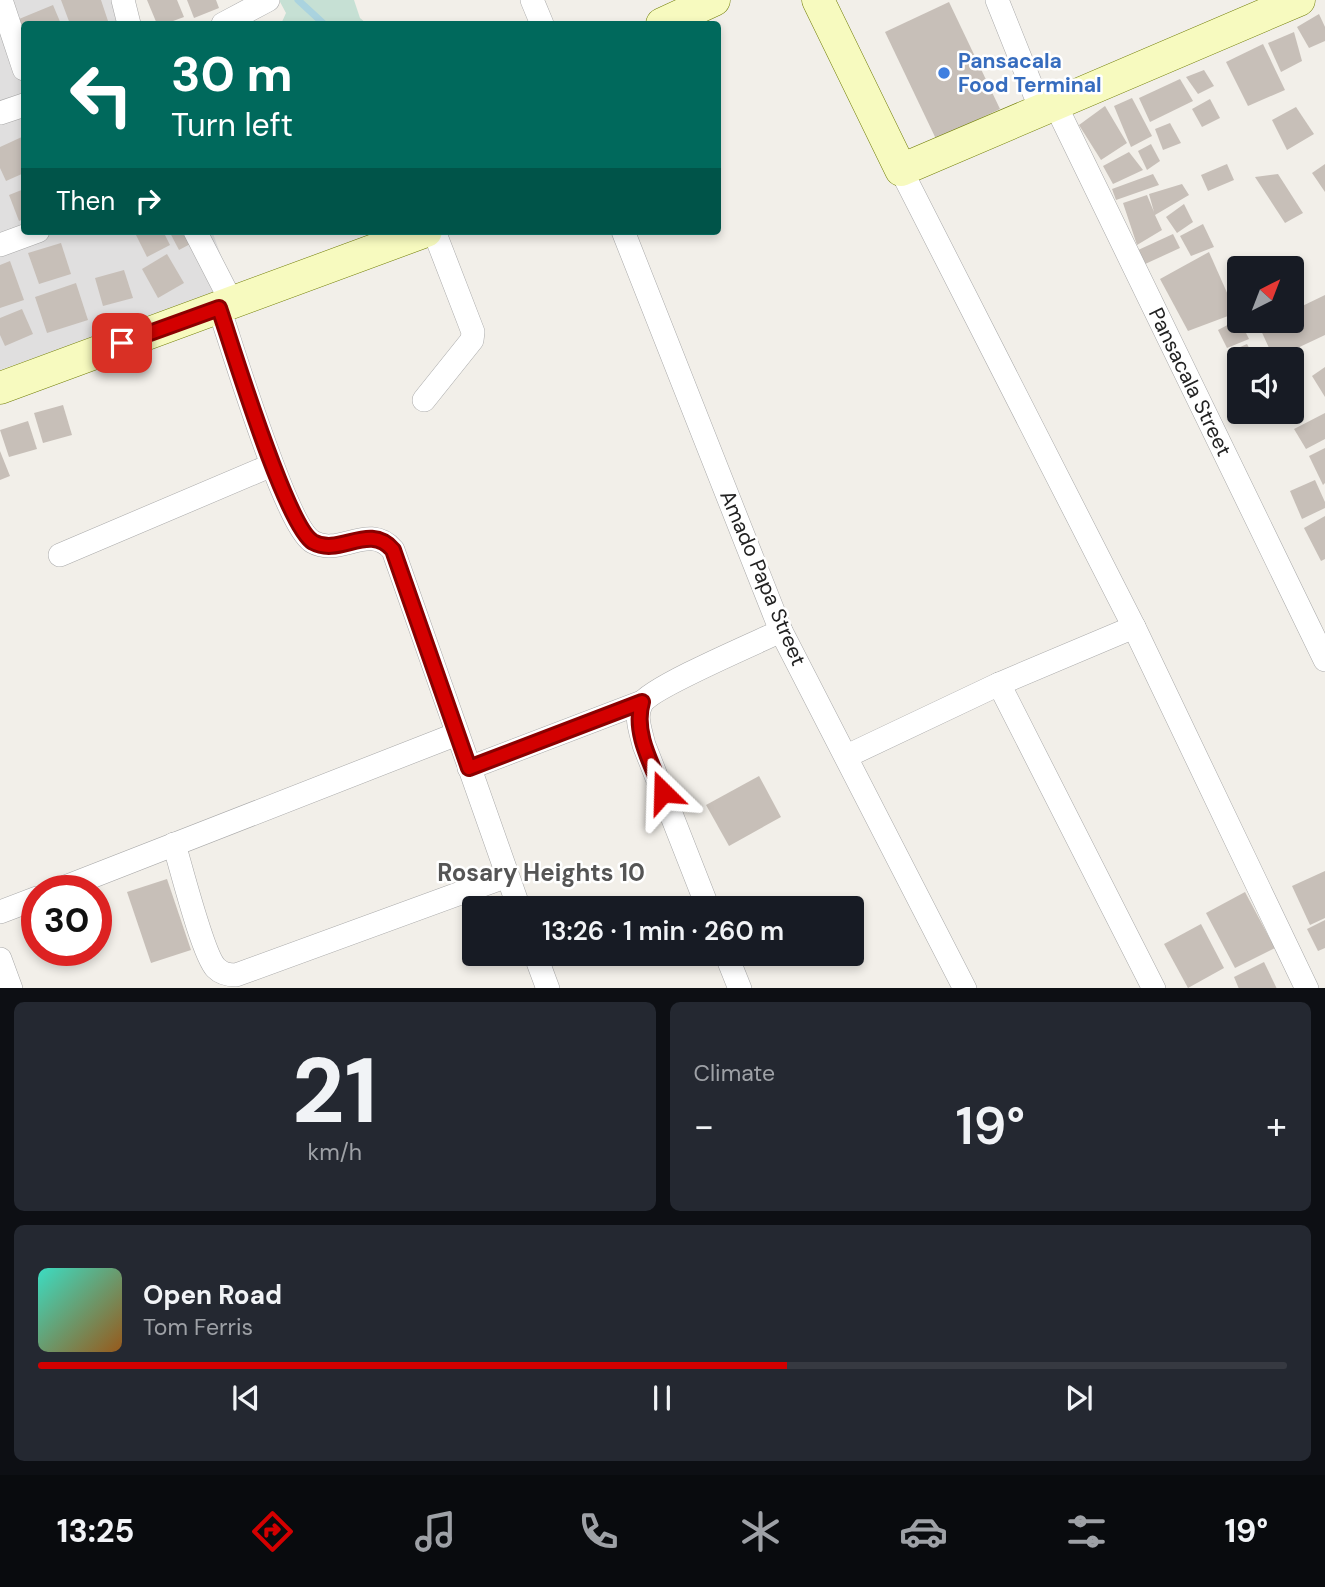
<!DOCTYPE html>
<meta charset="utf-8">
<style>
body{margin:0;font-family:"DM Sans",sans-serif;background:#242831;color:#f1f3f6;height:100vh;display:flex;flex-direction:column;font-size:26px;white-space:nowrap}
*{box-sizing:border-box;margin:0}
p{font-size:23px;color:#9ea1a6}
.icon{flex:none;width:38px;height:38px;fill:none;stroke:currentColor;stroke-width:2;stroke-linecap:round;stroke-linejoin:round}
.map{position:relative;height:988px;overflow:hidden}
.drawer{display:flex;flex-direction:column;gap:14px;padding:14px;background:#0d0f14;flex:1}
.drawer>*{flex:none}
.banner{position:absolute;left:21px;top:21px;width:700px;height:214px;border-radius:7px;box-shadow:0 4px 10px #0003;background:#00695c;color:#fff;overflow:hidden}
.needle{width:46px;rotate:42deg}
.controls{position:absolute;left:1227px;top:256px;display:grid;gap:14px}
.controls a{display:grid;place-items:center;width:77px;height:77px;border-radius:7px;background:#171b24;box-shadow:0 4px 10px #0003;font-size:35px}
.speed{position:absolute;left:21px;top:875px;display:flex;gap:14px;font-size:35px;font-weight:700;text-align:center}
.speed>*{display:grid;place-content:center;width:91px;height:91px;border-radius:50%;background:#171b24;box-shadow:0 4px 10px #0003;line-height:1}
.speed .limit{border:10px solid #d22;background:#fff;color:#111}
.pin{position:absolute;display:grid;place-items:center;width:60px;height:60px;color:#fff;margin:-30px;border-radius:14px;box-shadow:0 4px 10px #0006}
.me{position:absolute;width:77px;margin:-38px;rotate:338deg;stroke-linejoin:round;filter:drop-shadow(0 0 5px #0008)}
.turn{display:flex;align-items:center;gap:24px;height:147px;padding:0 35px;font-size:32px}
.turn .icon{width:91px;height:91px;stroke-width:2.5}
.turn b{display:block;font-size:49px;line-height:60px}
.then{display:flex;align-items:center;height:66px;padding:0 35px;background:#0003;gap:14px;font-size:26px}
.big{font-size:52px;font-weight:600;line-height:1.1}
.drawer .widget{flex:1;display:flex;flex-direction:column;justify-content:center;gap:10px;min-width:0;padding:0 24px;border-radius:10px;background:#242831}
.drawer .dial{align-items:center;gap:0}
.dial b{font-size:91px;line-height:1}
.song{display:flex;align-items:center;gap:21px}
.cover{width:84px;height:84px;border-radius:10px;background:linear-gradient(135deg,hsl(170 70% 55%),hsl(30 70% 35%))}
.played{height:7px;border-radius:4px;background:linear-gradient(90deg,#d40000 60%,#363941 60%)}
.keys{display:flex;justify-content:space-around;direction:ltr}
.heat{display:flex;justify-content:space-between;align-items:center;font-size:38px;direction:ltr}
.drawer .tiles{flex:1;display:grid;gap:14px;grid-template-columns:1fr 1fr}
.widget:last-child{grid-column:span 2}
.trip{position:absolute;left:462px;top:896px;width:402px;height:70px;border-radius:7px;background:#171b24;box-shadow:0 4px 10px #0003;font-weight:600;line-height:70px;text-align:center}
.tabs{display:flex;height:112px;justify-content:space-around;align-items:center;background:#090b0e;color:#9ea1a6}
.tabs .icon{width:49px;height:49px}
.tabs .selected{color:#d40000}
.tabs b{font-size:32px;color:#f1f3f6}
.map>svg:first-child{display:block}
.residential{fill:#e0dfdf}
.wetland{fill:#c6e0d4}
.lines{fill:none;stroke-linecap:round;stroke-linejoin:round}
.stream{stroke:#aad3df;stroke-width:7}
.building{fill:#c7bfb8}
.street-casing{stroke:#a9a9a9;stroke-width:24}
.secondary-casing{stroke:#707d05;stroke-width:33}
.street{stroke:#fff;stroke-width:23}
.secondary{stroke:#f7fabf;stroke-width:32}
.route-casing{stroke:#8a0000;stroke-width:18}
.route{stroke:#d40000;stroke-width:12}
.shop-dot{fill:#3f7fe0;stroke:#fff;stroke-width:2.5}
.labels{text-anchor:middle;stroke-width:5;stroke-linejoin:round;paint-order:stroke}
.shop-label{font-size:21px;font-weight:bold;fill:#366cbe;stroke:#fff;text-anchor:start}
.street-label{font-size:21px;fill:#222;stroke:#fff}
.quarter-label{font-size:24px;font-weight:bold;fill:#555;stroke:#fff}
</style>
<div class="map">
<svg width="1325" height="989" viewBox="0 0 1325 989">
<rect width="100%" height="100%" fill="#f2efe9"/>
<polygon class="residential" points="0,0 128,0 137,24 24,24 24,231 212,231 233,288 0,370"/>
<polygon class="wetland" points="279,0 354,0 360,18 367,24 281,24 286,13"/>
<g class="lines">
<polyline class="stream" points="298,0 324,24"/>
</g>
<g class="building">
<polygon points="61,0 101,0 109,24 70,24"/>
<polygon points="147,0 177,0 184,17 165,24 157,24"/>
<polygon points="187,0 216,0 219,8 194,18"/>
<polygon points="949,2 1000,109 936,139 885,32"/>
<polygon points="53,5 61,24 24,24 24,32 19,19"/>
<polygon points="1319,14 1325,27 1325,41 1309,48 1297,27"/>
<polygon points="1294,32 1302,61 1281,72 1268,43"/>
<polygon points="1263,44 1285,90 1248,106 1226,62"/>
<polygon points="1204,70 1214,86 1198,94 1186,77"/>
<polygon points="1180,79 1193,101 1150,122 1139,98"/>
<polygon points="1132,98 1152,136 1131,147 1114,106"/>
<polygon points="1210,99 1220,118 1202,127 1192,109"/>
<polygon points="1105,106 1127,143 1101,160 1079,125"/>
<polygon points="1296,107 1314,134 1287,150 1272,120"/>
<polygon points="1170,123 1181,143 1163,150 1155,129"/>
<polygon points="24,136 24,173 6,181 0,168 0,147"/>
<polygon points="1151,144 1160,161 1147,170 1138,151"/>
<polygon points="1129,152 1143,170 1113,184 1103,166"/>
<polygon points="1227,164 1234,180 1208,191 1201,175"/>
<polygon points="1325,164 1325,192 1312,173"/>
<polygon points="1153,174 1159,185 1116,200 1112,189"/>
<polygon points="1278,174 1303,213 1285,223 1255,177"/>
<polygon points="1182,184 1189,195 1155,215 1162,230 1137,245 1123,203 1147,195 1154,212 1149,194"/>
<polygon points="24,189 24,219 19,221 9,195"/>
<polygon points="1184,204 1193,222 1177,233 1166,217"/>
<polygon points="1203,224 1214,247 1191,256 1180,236"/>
<polygon points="134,231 163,231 170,245 147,257"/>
<polygon points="169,231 188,231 194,242 179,250"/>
<polygon points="1173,234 1180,248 1143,265 1136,251"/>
<polygon points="61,243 71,274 39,284 28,253"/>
<polygon points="1209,252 1236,313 1188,331 1160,279"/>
<polygon points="167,254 184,283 158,298 142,269"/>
<polygon points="10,261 24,300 0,308 0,265"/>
<polygon points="124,270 133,298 103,306 95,278"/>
<polygon points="76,283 88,320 47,333 35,297"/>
<polygon points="1325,295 1325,335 1274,359 1259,326 1271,320 1292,320 1292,311"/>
<polygon points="22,309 33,334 5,346 0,335 0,318"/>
<polygon points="1239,319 1249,339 1227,348 1218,330"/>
<polygon points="1247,344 1255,359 1239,359 1239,368 1231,351"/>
<polygon points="1325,367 1325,397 1312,376"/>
<polygon points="63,405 72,435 43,443 34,413"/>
<polygon points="1325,413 1325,439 1306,449 1294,429"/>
<polygon points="28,421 37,449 9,457 0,430"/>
<polygon points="1325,448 1325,483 1323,485 1309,456"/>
<polygon points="0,451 10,476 0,480"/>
<polygon points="1315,480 1325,502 1325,508 1302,519 1290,491"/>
<polygon points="1325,516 1325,559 1321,561 1304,528"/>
<polygon points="759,776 781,817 729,846 706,805"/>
<polygon points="1325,871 1325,918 1310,925 1292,886"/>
<polygon points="167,879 191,950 151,963 127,892"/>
<polygon points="1245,892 1275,948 1235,968 1206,913"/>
<polygon points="1325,920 1325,948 1318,951 1307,929"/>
<polygon points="1201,924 1224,968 1188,988 1164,944"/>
<polygon points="1264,962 1277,989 1239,989 1234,977"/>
</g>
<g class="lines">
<g class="street-casing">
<g id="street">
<polyline points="1,0 24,69"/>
<polyline points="123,0 129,24"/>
<polyline points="532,0 542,24"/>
<polyline points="997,0 1041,110"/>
<polyline points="223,24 268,0"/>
<polyline points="1055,104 1325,660"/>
<polyline points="0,113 24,105"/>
<polyline points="901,170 1134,627 1307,989"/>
<polyline points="195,231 232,303"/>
<polyline points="623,231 781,631 965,989"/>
<polyline points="0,245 38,231"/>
<path d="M 219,308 C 232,346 286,527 313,542 C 340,557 369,522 393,550 L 519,908"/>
<polyline points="424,400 472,340 473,332 434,231"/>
<polyline points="60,555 272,465"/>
<polyline points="999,684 1154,989"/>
<polyline points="847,756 999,684 1134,627"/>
<polyline points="469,768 642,702"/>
<path d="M 174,844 C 181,867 203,955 216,968 C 222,974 228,975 236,975 L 507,876"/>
<polyline points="55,891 457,734"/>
<path d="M 708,908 L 644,745 C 641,732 634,715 642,703 C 652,687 758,642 781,631"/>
<polyline points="0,912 37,898"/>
<polyline points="535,954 548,989"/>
<polyline points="726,954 740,989"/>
<polyline points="0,959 11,989"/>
</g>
</g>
<g class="secondary-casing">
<g id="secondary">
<polyline points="818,0 901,170 1299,0"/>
<polyline points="662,24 714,0"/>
<polyline points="0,388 426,231"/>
</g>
</g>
<use href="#street" class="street"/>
<use href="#secondary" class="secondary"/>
</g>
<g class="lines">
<g class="route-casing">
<path id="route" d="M 122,343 L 219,308 C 232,346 286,526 313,542 C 340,557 369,522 393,550 L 469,768 L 642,702 C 633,732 651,763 663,792"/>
</g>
<use href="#route" class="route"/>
</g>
<circle class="shop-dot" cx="944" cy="73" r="7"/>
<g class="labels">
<g class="shop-label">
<text x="958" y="68">Pansacala<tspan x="958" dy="24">Food Terminal</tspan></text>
</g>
<g class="street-label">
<text transform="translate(1190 382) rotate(64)" y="7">Pansacala Street</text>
<text transform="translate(763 578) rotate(67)" y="7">Amado Papa Street</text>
</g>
<g class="quarter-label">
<text x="541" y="881">Rosary Heights 10</text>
</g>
</g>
</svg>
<div class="controls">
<a><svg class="needle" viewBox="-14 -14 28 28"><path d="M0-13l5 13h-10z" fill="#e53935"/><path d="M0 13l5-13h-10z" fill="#9ea1a6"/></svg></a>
<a><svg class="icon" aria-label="sound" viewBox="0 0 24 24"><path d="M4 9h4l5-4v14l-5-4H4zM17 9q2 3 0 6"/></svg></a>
</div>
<div class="speed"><div class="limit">30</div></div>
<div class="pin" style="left:122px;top:343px;background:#d93025"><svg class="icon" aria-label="arrive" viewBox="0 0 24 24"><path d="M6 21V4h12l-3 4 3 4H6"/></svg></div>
<svg class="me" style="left:663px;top:792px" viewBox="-20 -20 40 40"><path d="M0-17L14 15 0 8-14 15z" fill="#d40000" stroke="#fff" stroke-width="4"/></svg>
<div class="trip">13:26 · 1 min · 260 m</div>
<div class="banner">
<div class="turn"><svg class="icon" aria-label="left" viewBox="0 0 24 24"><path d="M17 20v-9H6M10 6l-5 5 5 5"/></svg><div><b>30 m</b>Turn left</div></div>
<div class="then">Then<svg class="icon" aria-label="right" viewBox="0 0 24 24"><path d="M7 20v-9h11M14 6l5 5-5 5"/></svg></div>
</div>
</div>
<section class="drawer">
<div class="tiles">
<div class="widget dial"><b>21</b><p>km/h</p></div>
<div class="widget"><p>Climate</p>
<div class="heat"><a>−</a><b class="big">19°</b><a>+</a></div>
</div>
<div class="widget">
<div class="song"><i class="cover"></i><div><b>Open Road</b><p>Tom Ferris</p></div></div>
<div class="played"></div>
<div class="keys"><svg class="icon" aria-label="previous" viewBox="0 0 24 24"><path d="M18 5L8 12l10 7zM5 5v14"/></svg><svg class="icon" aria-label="pause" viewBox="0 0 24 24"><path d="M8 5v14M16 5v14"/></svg><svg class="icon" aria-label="next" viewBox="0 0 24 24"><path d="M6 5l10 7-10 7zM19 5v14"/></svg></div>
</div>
</div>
</section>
<nav class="tabs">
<b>13:25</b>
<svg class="icon selected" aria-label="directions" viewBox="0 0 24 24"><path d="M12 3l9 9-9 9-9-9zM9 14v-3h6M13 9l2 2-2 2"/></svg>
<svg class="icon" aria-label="music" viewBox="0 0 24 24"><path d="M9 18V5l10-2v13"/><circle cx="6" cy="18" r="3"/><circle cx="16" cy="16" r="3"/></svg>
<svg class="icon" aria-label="phone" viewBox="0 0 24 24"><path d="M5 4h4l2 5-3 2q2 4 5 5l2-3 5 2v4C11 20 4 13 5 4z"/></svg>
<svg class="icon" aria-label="climate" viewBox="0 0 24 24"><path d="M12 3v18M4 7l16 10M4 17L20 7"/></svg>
<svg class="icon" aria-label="car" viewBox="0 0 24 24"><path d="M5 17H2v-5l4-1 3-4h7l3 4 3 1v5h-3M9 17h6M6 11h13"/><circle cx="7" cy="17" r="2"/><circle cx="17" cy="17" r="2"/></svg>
<svg class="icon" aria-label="filters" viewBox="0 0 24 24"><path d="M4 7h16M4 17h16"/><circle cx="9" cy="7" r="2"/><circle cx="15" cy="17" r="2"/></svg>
<b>19°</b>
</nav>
